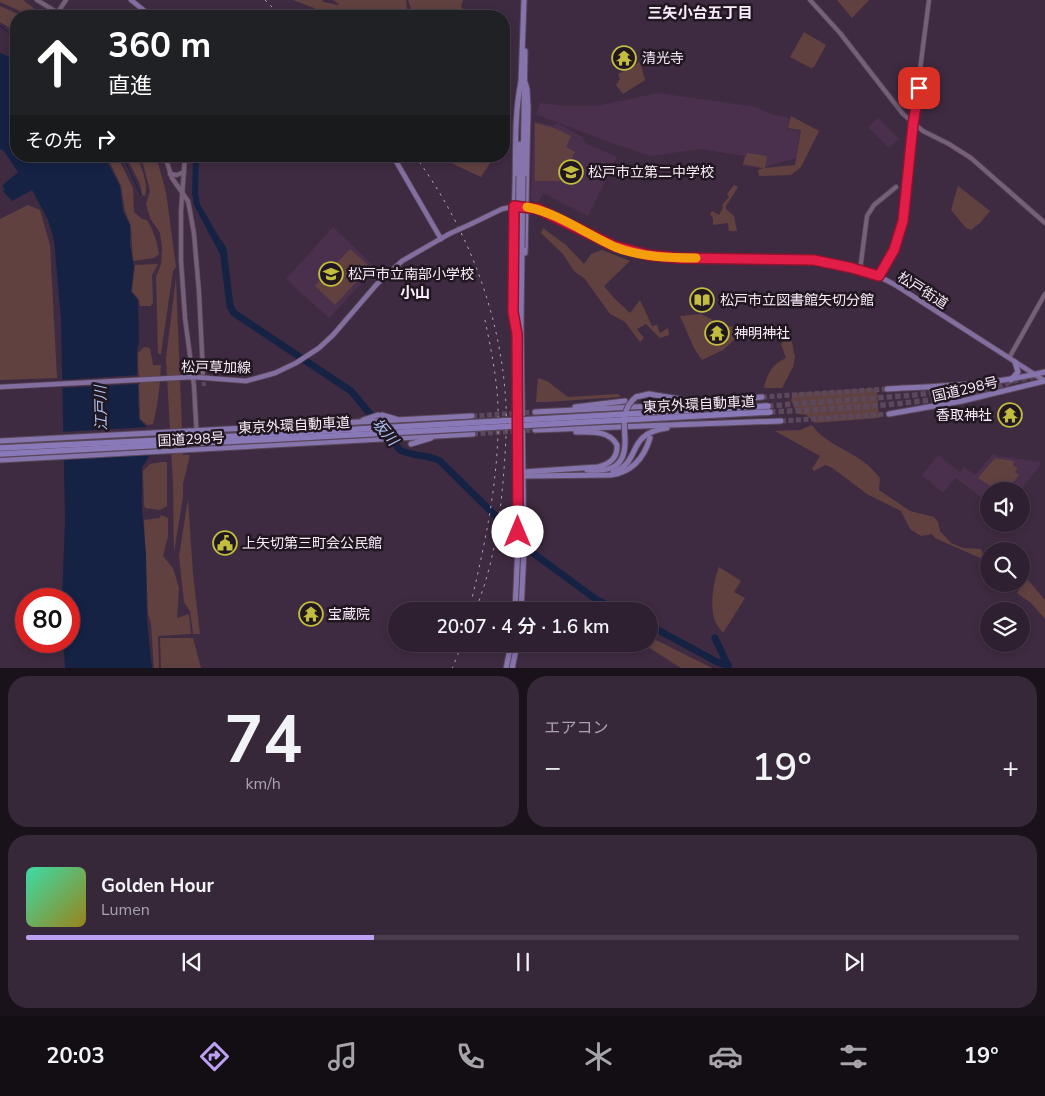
<!DOCTYPE html>
<html lang="ja">
<meta charset="utf-8">
<style>
body{margin:0;font-family:"Nunito Sans","Noto Sans JP",sans-serif;background:#372839;color:#f1f3f6;height:100vh;display:flex;flex-direction:column;font-size:19px;white-space:nowrap}
*{box-sizing:border-box;margin:0}
p{font-size:16px;color:#a7a3ab}
.icon{flex:none;width:28px;height:28px;fill:none;stroke:currentColor;stroke-width:2;stroke-linecap:round;stroke-linejoin:round}
.map{position:relative;height:668px;overflow:hidden}
.panel{display:flex;flex-direction:column;gap:8px;padding:8px;background:#1a121b;flex:1}
.panel>*{flex:none}
.hud{position:absolute;left:10px;top:10px;width:500px;height:152px;border-radius:20px;box-shadow:0 2px 8px #0003,0 0 0 1px #4a3e4d;background:#202124;color:#fff;overflow:hidden}
.fabs{position:absolute;left:980px;top:482px;display:grid;gap:10px}
.fabs a{display:grid;place-items:center;width:50px;height:50px;border-radius:50%;background:#2f2031;box-shadow:0 2px 8px #0003,0 0 0 1px #4a3e4d;font-size:25px}
.speed{position:absolute;left:15px;top:588px;display:flex;gap:10px;font-size:25px;font-weight:700;text-align:center}
.speed>*{display:grid;place-content:center;width:65px;height:65px;border-radius:50%;background:#2f2031;box-shadow:0 2px 8px #0003,0 0 0 1px #4a3e4d;line-height:1}
.speed .limit{border:8px solid #d22;background:#fff;color:#111}
.pin{position:absolute;display:grid;place-items:center;width:42px;height:42px;color:#fff;margin:-21px;border-radius:10px;box-shadow:0 2px 8px #0006}
.me{position:absolute;width:55px;margin:-28px;rotate:0deg;stroke-linejoin:round;filter:drop-shadow(0 0 4px #0008)}
.turn{display:flex;align-items:center;gap:18px;height:105px;padding:0 15px;font-size:22px}
.turn .icon{width:65px;height:65px;stroke-width:2.5}
.turn b{display:block;font-size:35px;line-height:42px}
.then{display:flex;align-items:center;height:48px;padding:0 15px;background:#0003;gap:10px;font-size:19px}
.big{font-size:38px;font-weight:600;line-height:1.1}
.panel .widget{flex:1;display:flex;flex-direction:column;justify-content:center;gap:8px;min-width:0;padding:0 18px;border-radius:20px;background:#372839}
.panel .dial{align-items:center;gap:0}
.dial b{font-size:65px;line-height:1}
.song{display:flex;align-items:center;gap:15px}
.cover{width:60px;height:60px;border-radius:8px;background:linear-gradient(135deg,hsl(160 70% 55%),hsl(50 70% 35%))}
.played{height:5px;border-radius:2px;background:linear-gradient(90deg,#bca0f2 35%,#4a3e4d 35%)}
.keys{display:flex;justify-content:space-around;direction:ltr}
.heat{display:flex;justify-content:space-between;align-items:center;font-size:28px;direction:ltr}
.panel .tiles{flex:1;display:grid;gap:8px;grid-template-columns:1fr 1fr}
.widget:last-child{grid-column:span 2}
.trip{position:absolute;left:388px;top:602px;width:270px;height:50px;border-radius:25px;background:#2f2031;box-shadow:0 2px 8px #0003,0 0 0 1px #4a3e4d;font-weight:600;line-height:50px;text-align:center}
.menu{display:flex;height:80px;justify-content:space-around;align-items:center;background:#130d14;color:#a7a3ab}
.menu .icon{width:35px;height:35px}
.menu .current{color:#bca0f2}
.menu b{font-size:22px;color:#f1f3f6}
.map>svg:first-child{display:block}
.built{fill:#4a304c}
.green{fill:#604140}
.water{fill:#152244}
.pier{fill:#3f2b41}
.lines{fill:none;stroke-linecap:round;stroke-linejoin:round}
.stream{stroke:#152244;stroke-width:1}
.river{stroke:#152244;stroke-width:7}
.tertiary-tunnel{stroke:#5b485d;stroke-width:4;stroke-dasharray:4 2;stroke-linecap:butt}
.trunk-tunnel{stroke:#5b485d;stroke-width:5;stroke-dasharray:5 2.5;stroke-linecap:butt}
.motorway-tunnel{stroke:#5b485d;stroke-width:5.5;stroke-dasharray:5.5 3;stroke-linecap:butt}
.tertiary-casing{stroke:#59475a;stroke-width:5.5}
.primary-casing{stroke:#59475a;stroke-width:6}
.trunk-casing{stroke:#59475a;stroke-width:7}
.tertiary{stroke:#765f78;stroke-width:4}
.primary{stroke:#826f9f;stroke-width:4.5}
.trunk{stroke:#8674ac;stroke-width:5}
.rail{stroke:#b2a2b3;stroke-width:1;stroke-dasharray:2.5 5;stroke-linecap:butt}
.primary-bridge-casing{stroke:#59475a;stroke-width:6;stroke-linecap:butt}
.trunk-bridge-casing{stroke:#59475a;stroke-width:7;stroke-linecap:butt}
.motorway-bridge-casing{stroke:#59475a;stroke-width:8;stroke-linecap:butt}
.primary-bridge{stroke:#826f9f;stroke-width:4.5}
.trunk-bridge{stroke:#8674ac;stroke-width:5}
.motorway-bridge{stroke:#8a79b9;stroke-width:5.5}
.route-casing{stroke:#92132f;stroke-width:12}
.route{stroke:#e11d48;stroke-width:9}
.slow{stroke:#f59e0b;stroke-width:9}
.labels{text-anchor:middle;stroke-width:5;stroke-linejoin:round;paint-order:stroke}
.poi-label{font-size:14px;fill:#faedfb;stroke:#211721;text-anchor:start}
.street-label{font-size:14px;fill:#faedfb;stroke:#211721}
.neighbourhood-label{font-size:15px;font-weight:bold;fill:#faedfb;stroke:#211721}
.water-label{font-size:15px;font-style:italic;fill:#afc5f9;stroke:#211721}
</style>
<div class="map">
<svg width="1045" height="669" viewBox="0 0 1045 669">
<rect width="100%" height="100%" fill="#3f2b41"/>
<g class="built">
<polygon points="658,93 756,107 774,115 787,117 789,119 787,129 800,131 796,158 761,168 743,166 744,156 700,149 651,156 606,141 536,114 540,103 566,106 596,106"/>
<polygon points="878,118 899,139 889,148 868,127"/>
<polygon points="534,121 554,126 557,123 582,137 585,143 617,157 588,216 543,193 538,203 532,200 531,197"/>
<polygon points="333,227 376,268 329,318 286,279"/>
<polygon points="994,453 998,456 1040,462 1041,464 1020,491 989,491 989,504 972,490 955,478 943,493 922,475 938,455 960,472 964,467 975,475"/>
</g>
<g class="green">
<polygon points="0,0 23,0 44,16 31,16 0,2"/>
<polygon points="293,0 322,0 323,2 338,5 339,4 333,0 406,0 407,9 406,16 328,16 314,8"/>
<polygon points="408,0 463,0 461,6 467,16 417,16 411,9"/>
<polygon points="837,0 869,0 852,18"/>
<polygon points="0,6 22,16 16,16 16,32 0,22"/>
<polygon points="804,32 826,45 814,67 811,68 790,57"/>
<polygon points="640,62 645,80 623,94 616,85 620,79 618,74"/>
<polygon points="791,116 819,131 801,167 791,175 759,176 758,170 764,168 743,164 747,153 767,156 765,168 795,165 801,130 788,128"/>
<polygon points="535,123 554,128 571,136 566,147 575,152 560,181 535,181"/>
<path d="M 107,156 L 117,156 L 133,188 L 134,212 L 142,219 L 147,220 C 154,232 157,241 159,254 L 154,258 L 133,261 L 131,226 L 125,211 L 121,186 Z"/>
<path d="M 126,156 L 137,156 C 141,167 149,185 145,196 L 142,195 L 140,184 Z"/>
<polygon points="141,156 156,156 166,192 176,267 173,271 161,354 158,354 156,277 161,264 162,248 160,233 150,218 146,204 150,191"/>
<polygon points="436,156 491,156 492,160 481,177"/>
<polygon points="734,185 738,187 726,206 726,209 734,216 737,231 729,231 728,223 713,225 713,218 710,214 712,211 719,215 723,208 722,205 729,197 727,194"/>
<polygon points="958,186 990,211 980,223 971,230 966,228 951,210"/>
<polygon points="28,205 40,210 50,245 57,378 0,380 0,219"/>
<polygon points="543,228 566,245 584,264 591,254 602,250 630,261 604,286 614,298 630,313 640,300 652,326 657,325 660,333 668,328 669,335 660,338 646,324 637,329 644,338 640,342 625,322 610,314 585,279 574,271 563,254 541,233"/>
<polygon points="350,249 370,267 335,305 315,286"/>
<polygon points="158,264 152,275 153,303 150,306 140,306 139,300 132,291 135,265"/>
<polygon points="176,278 183,455 190,455 183,484 183,497 174,552 173,484 166,358"/>
<polygon points="701,314 725,326 747,328 723,350 702,360 694,348 680,316"/>
<path d="M 790,333 L 795,357 L 793,367 L 782,388 L 764,388 C 767,374 772,364 786,358 L 781,344 Z"/>
<path d="M 144,347 L 150,348 L 153,365 L 161,365 C 160,385 158,404 153,424 L 148,425 L 140,419 L 138,353 Z"/>
<polygon points="538,378 547,381 568,397 618,394 621,397 546,402 536,402"/>
<polygon points="877,388 879,418 815,423 806,415 797,414 791,400 794,393"/>
<path d="M 812,425 C 822,440 839,446 853,455 C 864,461 872,468 880,478 L 879,490 L 910,511 L 934,517 L 938,522 L 940,531 L 951,543 L 963,548 L 981,549 L 983,555 L 989,552 L 989,562 L 935,538 L 932,534 L 921,536 L 910,529 L 901,511 L 867,494 L 831,467 L 825,465 L 814,471 L 812,469 L 820,456 L 775,431 L 800,430 Z"/>
<polygon points="995,458 1014,461 1013,466 1018,468 1015,472 1019,475 1006,491 998,491 978,478"/>
<polygon points="161,462 166,462 167,464 167,506 160,510 145,508 144,504 143,471 150,464"/>
<polygon points="188,499 193,574 200,634 193,634 190,611 184,602 179,556"/>
<polygon points="161,515 168,518 168,536 163,556 173,568 179,588 177,618 189,614 191,634 158,636 159,668 154,669 151,624 148,613 144,520 160,518"/>
<path d="M 719,567 L 741,581 L 734,592 L 745,598 L 723,633 C 721,630 718,627 716,623 C 709,608 713,582 719,567 Z"/>
<path d="M 1021,574 C 1031,582 1037,591 1045,600 L 1045,619 L 1031,603 L 1017,593 L 1021,586 L 1016,584 L 1021,584 Z"/>
<polygon points="650,637 712,668 681,668 645,645 649,644"/>
<polygon points="160,638 193,638 201,668 161,668"/>
</g>
<g class="water">
<polygon points="0,53 16,59 16,156 104,156 120,186 123,211 130,225 130,246 134,266 131,292 138,300 139,342 137,350 137,367 139,419 146,426 149,457 142,467 142,508 146,555 147,621 152,668 65,668 63,641 69,641 69,599 62,599 65,520 61,320 54,240 48,220 32,190 12,201 3,191 5,189 2,186 18,172 4,151 0,149"/>
<polygon points="193,156 199,156 198,192 200,204 225,248 220,254 194,205 192,194"/>
</g>
<g class="pier">
<polygon points="139,375 140,384 59,388 59,380"/>
<polygon points="148,427 149,437 60,442 60,432"/>
</g>
<g class="lines">
<g class="stream">
<polyline points="0,25 12,36 16,38"/>
<polyline points="123,156 141,195"/>
</g>
<g class="river">
<path d="M 219,243 L 223,249 L 230,306 L 234,313 L 351,391 L 400,450 C 413,457 428,454 440,461 L 516,536 L 522,545 L 597,600 L 620,611"/>
<polyline points="649,625 717,662 728,665"/>
<polyline points="715,638 728,666"/>
</g>
<polyline class="tertiary-tunnel" points="203,376 204,386"/>
<g class="trunk-tunnel">
<polyline points="762,397 887,389"/>
<polyline points="472,416 535,412"/>
<polyline points="781,421 889,414"/>
<polyline points="473,434 535,430"/>
</g>
<g class="motorway-tunnel">
<polyline points="768,406 915,395 991,386 1036,376"/>
<path d="M 770,412 C 850,408 930,404 1009,387"/>
</g>
<g class="tertiary-casing">
<g id="tertiary">
<polyline points="37,0 63,16"/>
<polyline points="810,0 840,33 903,114 923,131 949,144 971,158 1045,223"/>
<polyline points="58,12 66,0"/>
<polyline points="165,156 172,178 188,201 190,211 194,234 199,292 203,373"/>
<polyline points="185,156 181,211 181,260 185,318 194,386 197,440"/>
<polyline points="170,174 177,175 184,172"/>
<polyline points="860,270 867,216 874,205 896,187"/>
<polyline points="879,276 894,250 903,221 913,124 929,0"/>
<polyline points="1009,358 1045,294"/>
</g>
</g>
<g class="primary-casing">
<g id="primary">
<polyline points="131,0 151,16"/>
<polyline points="393,156 441,239"/>
<path d="M 523,206 C 558,209 588,239 621,249 C 675,266 746,257 803,259 C 835,261 870,270 897,286 L 1045,381"/>
<polyline points="471,224 502,209 516,206"/>
<polyline points="0,387 193,377 246,381 275,373 296,363 319,348 333,335 377,284 402,261 449,234"/>
</g>
</g>
<g class="trunk-casing">
<g id="trunk">
<polyline points="525,82 527,89 528,108 525,253"/>
<polyline points="521,83 524,0"/>
<polyline points="519,176 520,144"/>
<polyline points="523,176 525,51"/>
<path d="M 514,321 C 509,277 514,231 515,186 C 516,152 514,115 521,82"/>
<polyline points="1011,380 1018,372 1015,362"/>
<path d="M 887,389 C 940,386 993,385 1045,372"/>
<polyline points="636,397 649,394 692,401"/>
<polyline points="575,407 625,401"/>
<polyline points="535,412 674,405 762,397"/>
<polyline points="889,414 962,401 1045,381"/>
<polyline points="382,415 396,419"/>
<polyline points="363,420 378,415"/>
<polyline points="535,430 781,421"/>
<polyline points="0,441 472,416"/>
<polyline points="411,444 431,438"/>
<polyline points="0,460 473,434"/>
<path d="M 587,470 C 611,472 626,467 625,439"/>
<path d="M 523,472 L 598,467 C 610,464 618,458 617,445 C 609,430 591,432 576,432"/>
<path d="M 613,472 C 643,462 624,434 667,428"/>
<path d="M 522,476 L 611,475 C 632,472 644,458 650,438"/>
<polyline points="515,611 518,545 517,397 518,248"/>
<polyline points="521,611 524,550 521,326 522,248"/>
<polyline points="506,669 511,644"/>
<polyline points="512,669 517,644"/>
</g>
</g>
<use href="#tertiary" class="tertiary"/>
<use href="#primary" class="primary"/>
<use href="#trunk" class="trunk"/>
<g class="rail">
<polyline points="265,0 281,16"/>
<path d="M 415,156 C 468,228 502,317 506,406 C 507,431 505,457 503,482 C 499,527 492,569 475,611"/>
<path d="M 469,611 C 485,545 500,476 498,407 C 497,378 491,349 485,320"/>
<polyline points="452,669 462,644"/>
</g>
<g class="primary-bridge-casing">
<polyline id="primary-bridge" points="449,234 471,224"/>
</g>
<g class="trunk-bridge-casing">
<g id="trunk-bridge">
<polyline points="518,248 519,176"/>
<polyline points="522,248 523,176"/>
<path d="M 625,439 C 624,423 622,408 636,397"/>
</g>
</g>
<g class="motorway-bridge-casing">
<g id="motorway-bridge">
<polyline points="0,448 184,439 768,406"/>
<polyline points="0,454 770,412"/>
</g>
</g>
<use href="#primary-bridge" class="primary-bridge"/>
<use href="#trunk-bridge" class="trunk-bridge"/>
<use href="#motorway-bridge" class="motorway-bridge"/>
</g>
<g class="lines">
<g class="route-casing">
<polyline id="route" points="518,532 517,334 513,312 514,206 538,209 614,246 648,255 678,258 814,260 852,268 879,276 894,250 903,221 913,124 919,88"/>
</g>
<use href="#route" class="route"/>
<path class="slow" d="M 527,207 C 558,213 586,234 615,247 C 640,257 670,258 696,258"/>
</g>
<defs>
<g id="temple-ring" transform="scale(1.25)"><circle r="9.5" fill="#211721" stroke="#c2bd3f" stroke-width="1.5"/><path d="M0-6L5-2H3V0L6.5 2.5H4V6H1.5V3h-3V6H-4V2.5H-6.5L-3 0V-2H-5Z" fill="#c2bd3f"/></g>
<g id="school-ring" transform="scale(1.25)"><circle r="9.5" fill="#211721" stroke="#c2bd3f" stroke-width="1.5"/><path d="M0-5L7-2L0 1L-7-2ZM-4 1L0 2.5L4 1V4Q0 6-4 4Z" fill="#c2bd3f"/></g>
<g id="library-ring" transform="scale(1.25)"><circle r="9.5" fill="#211721" stroke="#c2bd3f" stroke-width="1.5"/><path d="M-6-4Q-3-5.5-.7-3.5V5Q-3 3-6 4ZM6-4Q3-5.5 .7-3.5V5Q3 3 6 4Z" fill="#c2bd3f"/></g>
<g id="civic-ring" transform="scale(1.25)"><circle r="9.5" fill="#211721" stroke="#c2bd3f" stroke-width="1.5"/><path d="M-.6-6.5H3V-4.5H.6V-3L4-1V1h2V6H-6V1h2V-1L-.6-3ZM-1.2 2.5V6h2.4V2.5Z" fill="#c2bd3f"/></g>
</defs>
<g fill-rule="evenodd">
<use href="#temple-ring" x="624" y="58"/>
<use href="#school-ring" x="571" y="172"/>
<use href="#school-ring" x="331" y="274"/>
<use href="#library-ring" x="702" y="300"/>
<use href="#temple-ring" x="717" y="333"/>
<use href="#temple-ring" x="1010" y="415"/>
<use href="#civic-ring" x="225" y="543"/>
<use href="#temple-ring" x="311" y="614"/>
</g>
<g class="labels">
<g class="poi-label">
<text x="642" y="63">清光寺</text>
<text x="588" y="177">松戸市立第二中学校</text>
<text x="348" y="279">松戸市立南部小学校</text>
<text x="720" y="305">松戸市立図書館矢切分館</text>
<text x="734" y="338">神明神社</text>
<text x="992" y="420" text-anchor="end">香取神社</text>
<text x="242" y="548">上矢切第三町会公民館</text>
<text x="328" y="619">宝蔵院</text>
</g>
<g class="street-label">
<text transform="translate(923 290) rotate(32)" y="5">松戸街道</text>
<text transform="translate(216 367) rotate(1)" y="5">松戸草加線</text>
<text transform="translate(965 389) rotate(-13)" y="5">国道298号</text>
<text transform="translate(699 404) rotate(-3)" y="5">東京外環自動車道</text>
<text transform="translate(294 425) rotate(-3)" y="5">東京外環自動車道</text>
<text transform="translate(191 439) rotate(-3)" y="5">国道298号</text>
</g>
<g class="neighbourhood-label">
<text x="700" y="18">三矢小台五丁目</text>
<text x="415" y="298">小山</text>
</g>
<g class="water-label">
<text transform="translate(101 408) rotate(-91)" y="5">江戸川</text>
<text transform="translate(385 432) rotate(49)" y="5">坂川</text>
</g>
</g>
</svg>
<div class="fabs">
<a><svg class="icon" aria-label="sound" viewBox="0 0 24 24"><path d="M4 9h4l5-4v14l-5-4H4zM17 9q2 3 0 6"/></svg></a>
<a><svg class="icon" aria-label="search" viewBox="0 0 24 24"><circle cx="10" cy="10" r="6"/><path d="M15 15l6 6"/></svg></a>
<a><svg class="icon" aria-label="layers" viewBox="0 0 24 24"><path d="M12 4l9 5-9 5-9-5zM3 14l9 5 9-5"/></svg></a>
</div>
<div class="speed"><div class="limit">80</div></div>
<div class="pin" style="left:919px;top:88px;background:#d93025"><svg class="icon" aria-label="arrive" viewBox="0 0 24 24"><path d="M6 21V4h12l-3 4 3 4H6"/></svg></div>
<svg class="me" style="left:518px;top:532px" viewBox="-20 -20 40 40"><circle r="19" fill="#fff"/><path d="M0-13L10 11 0 6-10 11z" fill="#e11d48"/></svg>
<div class="trip">20:07 · 4 分 · 1.6 km</div>
<div class="hud">
<div class="turn"><svg class="icon" aria-label="ahead" viewBox="0 0 24 24"><path d="M12 20V5M6 11l6-6 6 6"/></svg><div><b>360 m</b>直進</div></div>
<div class="then">その先<svg class="icon" aria-label="right" viewBox="0 0 24 24"><path d="M7 20v-9h11M14 6l5 5-5 5"/></svg></div>
</div>
</div>
<section class="panel">
<div class="tiles">
<div class="widget dial"><b>74</b><p>km/h</p></div>
<div class="widget"><p>エアコン</p>
<div class="heat"><a>−</a><b class="big">19°</b><a>+</a></div>
</div>
<div class="widget">
<div class="song"><i class="cover"></i><div><b>Golden Hour</b><p>Lumen</p></div></div>
<div class="played"></div>
<div class="keys"><svg class="icon" aria-label="previous" viewBox="0 0 24 24"><path d="M18 5L8 12l10 7zM5 5v14"/></svg><svg class="icon" aria-label="pause" viewBox="0 0 24 24"><path d="M8 5v14M16 5v14"/></svg><svg class="icon" aria-label="next" viewBox="0 0 24 24"><path d="M6 5l10 7-10 7zM19 5v14"/></svg></div>
</div>
</div>
</section>
<nav class="menu">
<b>20:03</b>
<svg class="icon current" aria-label="directions" viewBox="0 0 24 24"><path d="M12 3l9 9-9 9-9-9zM9 14v-3h6M13 9l2 2-2 2"/></svg>
<svg class="icon" aria-label="music" viewBox="0 0 24 24"><path d="M9 18V5l10-2v13"/><circle cx="6" cy="18" r="3"/><circle cx="16" cy="16" r="3"/></svg>
<svg class="icon" aria-label="phone" viewBox="0 0 24 24"><path d="M5 4h4l2 5-3 2q2 4 5 5l2-3 5 2v4C11 20 4 13 5 4z"/></svg>
<svg class="icon" aria-label="climate" viewBox="0 0 24 24"><path d="M12 3v18M4 7l16 10M4 17L20 7"/></svg>
<svg class="icon" aria-label="car" viewBox="0 0 24 24"><path d="M5 17H2v-5l4-1 3-4h7l3 4 3 1v5h-3M9 17h6M6 11h13"/><circle cx="7" cy="17" r="2"/><circle cx="17" cy="17" r="2"/></svg>
<svg class="icon" aria-label="filters" viewBox="0 0 24 24"><path d="M4 7h16M4 17h16"/><circle cx="9" cy="7" r="2"/><circle cx="15" cy="17" r="2"/></svg>
<b>19°</b>
</nav>
